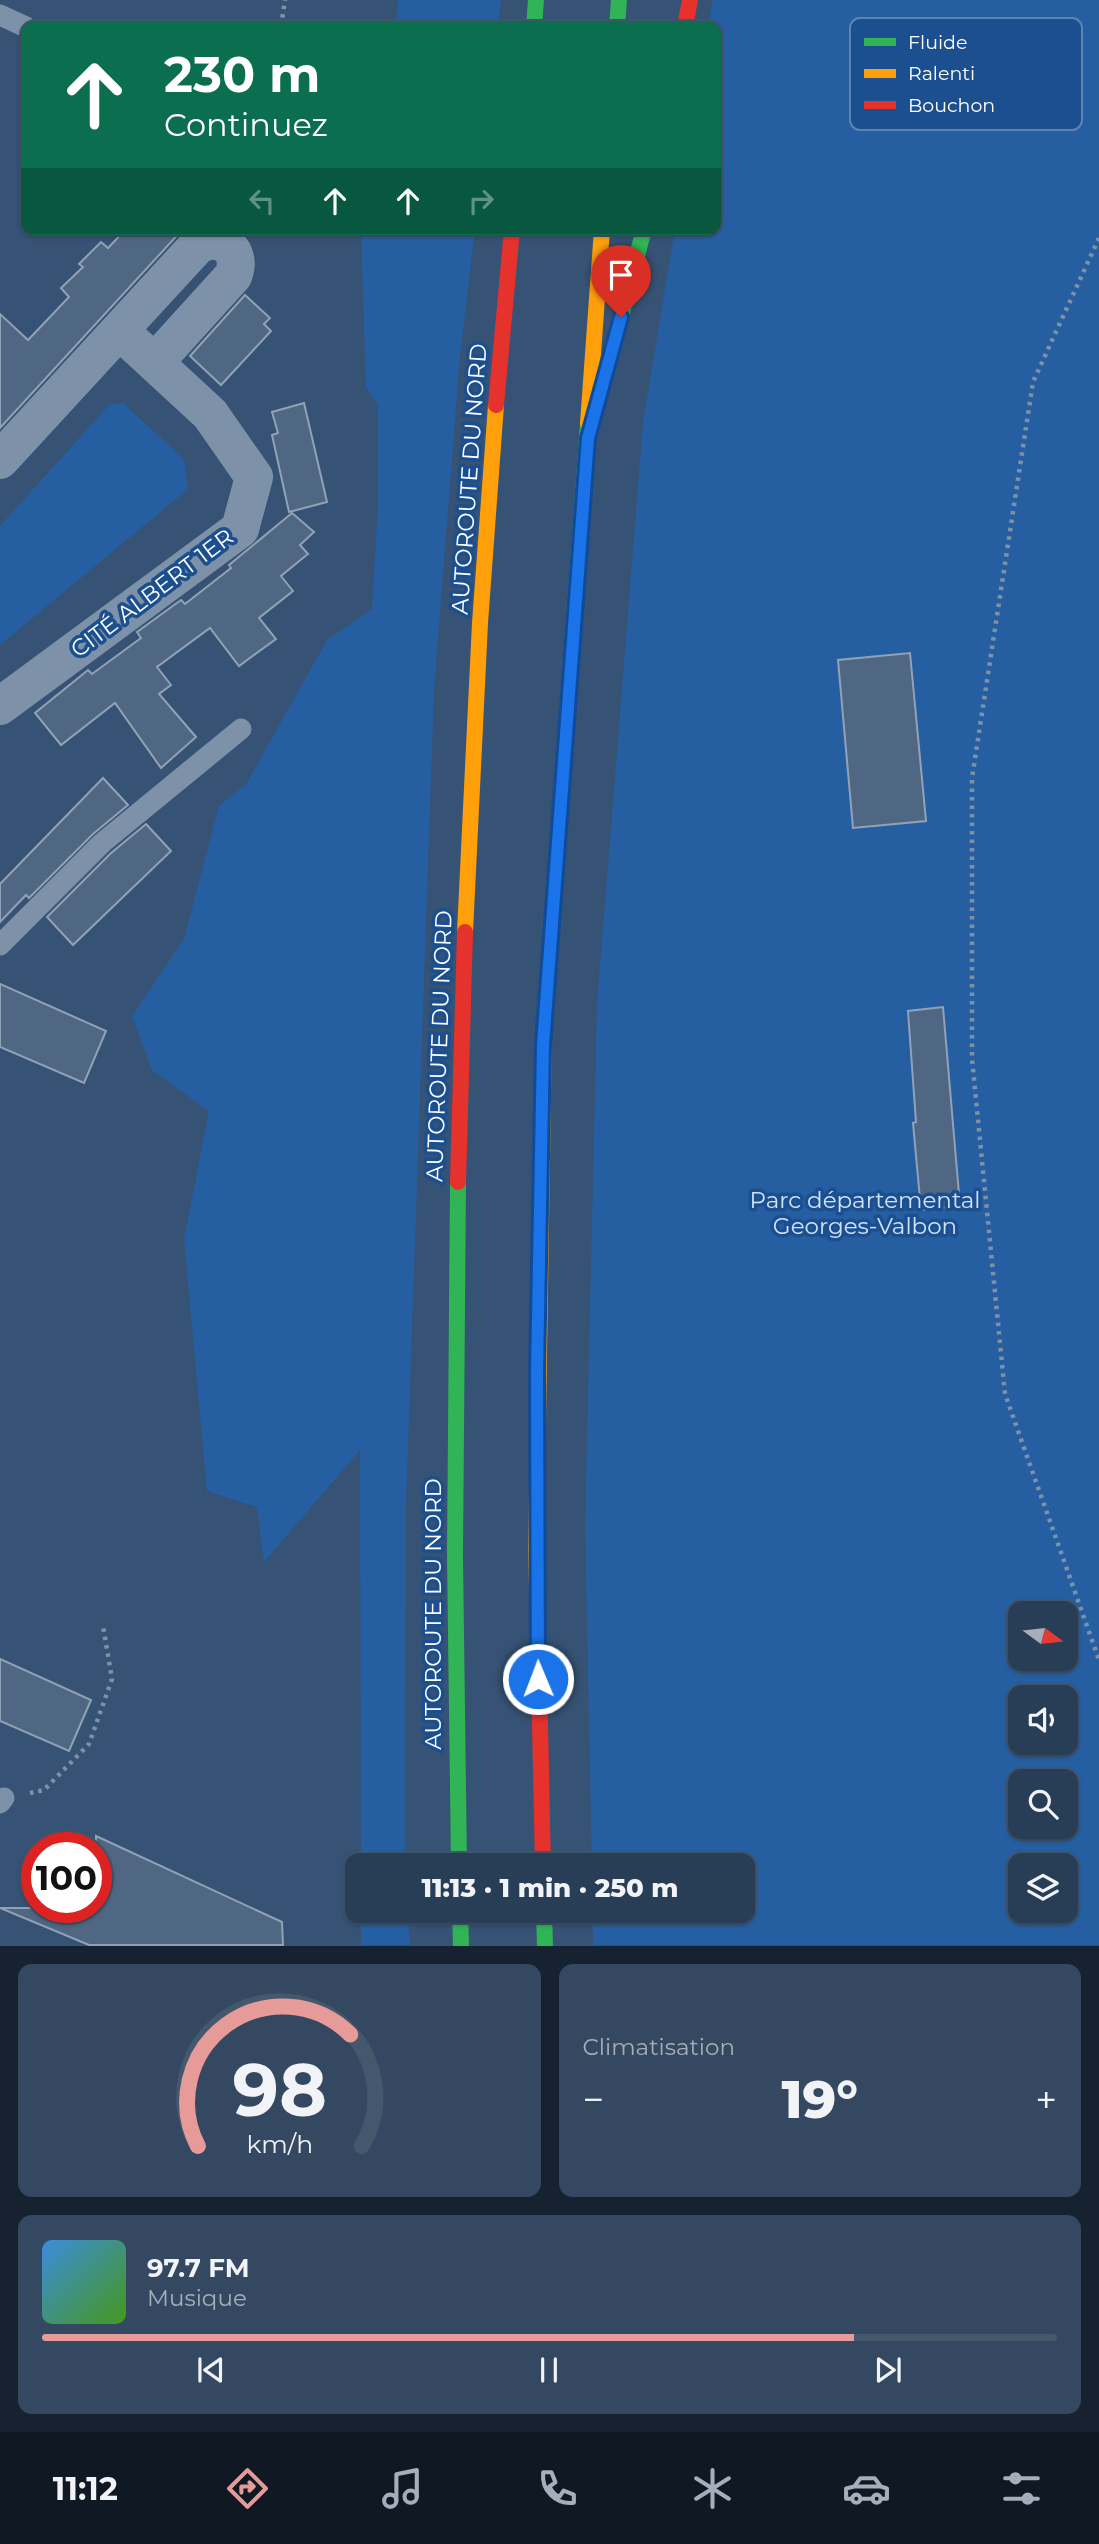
<!DOCTYPE html>
<html lang="fr">
<meta charset="utf-8">
<style>
body{margin:0;font-family:Montserrat,sans-serif;background:#344961;color:#f1f3f6;height:100vh;display:flex;flex-direction:column;font-size:26px;white-space:nowrap}
*{box-sizing:border-box;margin:0}
p{font-size:23px;color:#a5aeba}
.icon{flex:none;width:38px;height:38px;fill:none;stroke:currentColor;stroke-width:2;stroke-linecap:round;stroke-linejoin:round}
.map{position:relative;height:1946px;overflow:hidden}
.side{display:flex;flex-direction:column;gap:18px;padding:18px;background:#162230;flex:1}
.side>*{flex:none}
.banner{position:absolute;left:21px;top:21px;width:700px;height:214px;border-radius:14px;box-shadow:0 2px 5px #0004,0 0 0 2px #44576d;background:#0b6e4f;color:#fff;overflow:hidden}
.needle{width:46px;rotate:105deg}
.controls{position:absolute;left:1008px;top:1601px;display:grid;gap:14px}
.controls a{display:grid;place-items:center;width:70px;height:70px;border-radius:14px;background:#283e57;box-shadow:0 2px 5px #0004,0 0 0 2px #44576d;font-size:35px}
.speed{position:absolute;left:21px;top:1832px;display:flex;gap:14px;font-size:35px;font-weight:700;text-align:center}
.speed>*{display:grid;place-content:center;width:91px;height:91px;border-radius:50%;background:#283e57;box-shadow:0 2px 5px #0004,0 0 0 2px #44576d;line-height:1}
.speed .limit{border:10px solid #d22;background:#fff;color:#111}
.pin{position:absolute;display:grid;place-items:center;width:60px;height:60px;color:#fff;margin:-72px -30px;border-radius:50% 50% 50% 0;rotate:-45deg;box-shadow:0 0 7px #0007}
.pin .icon{rotate:45deg}
.me{position:absolute;width:77px;margin:-38px;rotate:359deg;stroke-linejoin:round;filter:drop-shadow(0 0 5px #0008)}
.turn{display:flex;align-items:center;gap:24px;height:147px;padding:0 28px;font-size:32px}
.turn .icon{width:91px;height:91px;stroke-width:2.5}
.turn b{display:block;font-size:49px;line-height:60px}
.lanes{display:flex;align-items:center;height:66px;padding:0 28px;background:#0003;justify-content:center;gap:35px;direction:ltr}
.lanes .off{opacity:.35}
.big{font-size:52px;font-weight:800;line-height:1.1}
.side .widget{flex:1;display:flex;flex-direction:column;justify-content:center;gap:10px;min-width:0;padding:0 24px;border-radius:14px;background:#344961}
.side .dial{align-items:center;gap:0}
.dial svg{height:182px;overflow:visible;fill:none;stroke:#44576d;stroke-width:7;stroke-linecap:round;text-anchor:middle}
.dial text{fill:#f1f3f6;stroke:none}
.song{display:flex;align-items:center;gap:21px}
.cover{width:84px;height:84px;border-radius:10px;background:linear-gradient(135deg,hsl(210 70% 55%),hsl(100 70% 35%))}
.played{height:7px;border-radius:4px;background:linear-gradient(90deg,#e69b98 80%,#44576d 80%)}
.keys{display:flex;justify-content:space-around;direction:ltr}
.heat{display:flex;justify-content:space-between;align-items:center;font-size:38px;direction:ltr}
.side .tiles{flex:1;display:grid;gap:18px;grid-template-columns:1fr 1fr}
.widget:last-child{grid-column:span 2}
.trip{position:absolute;left:345px;top:1853px;width:410px;height:70px;border-radius:14px;background:#283e57;box-shadow:0 2px 5px #0004,0 0 0 2px #44576d;font-weight:800;line-height:70px;text-align:center}
.dock{display:flex;height:112px;justify-content:space-around;align-items:center;background:#101923;color:#a5aeba}
.dock .icon{width:49px;height:49px}
.dock .current{color:#e69b98}
.dock b{font-size:32px;color:#f1f3f6}
.map>svg:first-child{display:block}
.green{fill:#265fa1;fill-rule:evenodd}
.building{fill:#506783;stroke:#92a2b6;stroke-width:2}
.lines{fill:none;stroke-linecap:round;stroke-linejoin:round}
.path{stroke:#7d92a8;stroke-width:4.5;stroke-dasharray:3.5 5;stroke-linecap:butt}
.lane{stroke:#7d92a8;stroke-width:21}
.street{stroke:#7d92a8;stroke-width:38}
.fast{stroke:#30b455;stroke-width:16}
.slow{stroke:#ff9f0a;stroke-width:16}
.jam{stroke:#e5322d;stroke-width:16}
.route-casing{stroke:#114b97;stroke-width:18}
.route{stroke:#1a73e8;stroke-width:12}
.labels{text-anchor:middle;stroke-width:7;stroke-linejoin:round;paint-order:stroke}
.street-label{font-size:23px;fill:#fff;stroke:#1b4f8f}
.park-label{font-size:23px;fill:#cfe3fa;stroke:#1b4f8f}
.key{fill:#1b4f8f;stroke:#5f84b1;stroke-width:2}
.key-label{font-size:19px;fill:#fff}
</style>
<div class="map">
<svg width="1099" height="1946" viewBox="0 0 1099 1946">
<rect width="100%" height="100%" fill="#365274"/>
<g class="green">
<polygon points="398,0 501,0 498,26 396,26"/>
<path d="M 713,0 L 1099,0 L 1099,1945 L 593,1945 L 593,1911 L 742,1911 L 742,1866 L 592,1866 L 585,1526 L 597,1004 L 643,423 L 675,229 L 716,229 L 716,26 L 708,26 ZM 1020,1614 L 1066,1614 L 1066,1659 L 1020,1659 ZM 1020,1698 L 1066,1698 L 1066,1743 L 1020,1743 ZM 1020,1782 L 1066,1782 L 1066,1827 L 1020,1827 ZM 1020,1866 L 1066,1866 L 1066,1911 L 1020,1911 Z"/>
<polygon points="361,229 475,229 460,356 434,690 406,1504 405,1866 361,1865 360,1450 264,1562 257,1507 207,1491 184,1239 209,1111 152,1070 132,1016 184,939 219,806 246,784 327,640 372,609 378,505 378,404 366,388"/>
<polygon points="123,403 184,459 188,489 0,645 0,526 110,404"/>
<polygon points="361,1911 408,1911 410,1945 361,1945"/>
</g>
<g class="building">
<polygon points="126,229 183,229 0,428 0,314 28,340 69,297 61,288 83,267 79,264 101,242 108,248"/>
<polygon points="245,295 270,318 264,324 271,331 221,385 190,356"/>
<polygon points="304,403 327,502 289,512 272,435 278,433 272,412"/>
<polygon points="292,513 314,532 300,545 308,554 281,576 293,591 259,618 276,639 239,666 210,628 157,667 171,685 159,694 196,737 161,768 115,703 61,745 35,713 88,670 92,674 141,638 137,632 181,600 185,604 231,568 229,565"/>
<polygon points="910,653 926,821 853,828 838,660"/>
<polygon points="103,778 128,805 93,834 29,898 26,895 0,922 0,884"/>
<polygon points="146,824 171,851 73,945 47,917 111,853"/>
<polygon points="0,984 106,1031 84,1083 0,1047"/>
<polygon points="943,1007 960,1206 921,1210 913,1123 916,1122 908,1011"/>
<polygon points="0,1659 91,1700 69,1751 0,1721"/>
<polygon points="96,1836 282,1922 283,1945 89,1945 0,1908 96,1908"/>
</g>
<g class="lines">
<g class="path">
<polyline points="281,26 285,0"/>
<polyline points="1099,238 1033,382 972,778 972,1059 1005,1394 1099,1660"/>
<polyline points="30,1793 44,1790 89,1744 112,1679 103,1626"/>
</g>
<g class="lane">
<polyline points="0,15 26,27"/>
<polyline points="0,945 102,843 241,729"/>
<polyline points="0,1803 4,1798"/>
</g>
<g class="street">
<path d="M 0,460 L 197,246 C 220,231 244,251 233,276 L 155,362"/>
<polyline points="0,706 240,529 254,477 210,414 120,331"/>
</g>
<g class="fast">
<polyline points="534,26 536,0"/>
<polyline points="617,26 619,0"/>
<polyline points="610,358 644,229"/>
<polyline points="544,1032 588,423"/>
<polyline points="458,1182 455,1555 459,1866"/>
<polyline points="460,1911 461,1946"/>
<polyline points="544,1911 545,1946"/>
</g>
<g class="slow">
<polyline points="588,423 602,229"/>
<polyline points="465,932 480,623 496,405"/>
<polyline points="538,1631 536,1549 544,1032"/>
</g>
<g class="jam">
<polyline points="685,26 690,0"/>
<polyline points="496,405 512,229"/>
<polyline points="458,1182 465,932"/>
<polyline points="538,1631 543,1866"/>
</g>
</g>
<g class="lines">
<g class="route-casing">
<polyline id="route" points="538,1679 537,1373 543,1045 588,438 621,317"/>
</g>
<use href="#route" class="route"/>
</g>
<g class="labels">
<g class="street-label">
<text transform="translate(469 479) rotate(-86)" y="8">AUTOROUTE DU NORD</text>
<text transform="translate(152 593) rotate(-37)" y="8">CITÉ ALBERT 1ER</text>
<text transform="translate(439 1046) rotate(-88)" y="8">AUTOROUTE DU NORD</text>
<text transform="translate(433 1614) rotate(-90)" y="8">AUTOROUTE DU NORD</text>
</g>
<g class="park-label">
<text x="865" y="1208">Parc départemental<tspan x="865" dy="26">Georges-Valbon</tspan></text>
</g>
</g>
<rect x="850" y="18" width="232" height="112" rx="10" class="key"/>
<rect x="864" y="38" width="32" height="8" fill="#30b455"/>
<rect x="864" y="69" width="32" height="9" fill="#ff9f0a"/>
<rect x="864" y="101" width="32" height="8" fill="#e5322d"/>
<g class="key-label">
<text x="908" y="49">Fluide</text>
<text x="908" y="80">Ralenti</text>
<text x="908" y="112">Bouchon</text>
</g>
</svg>
<div class="controls">
<a><svg class="needle" viewBox="-14 -14 28 28"><path d="M0-13l5 13h-10z" fill="#e53935"/><path d="M0 13l5-13h-10z" fill="#a5aeba"/></svg></a>
<a><svg class="icon" aria-label="sound" viewBox="0 0 24 24"><path d="M4 9h4l5-4v14l-5-4H4zM17 9q2 3 0 6"/></svg></a>
<a><svg class="icon" aria-label="search" viewBox="0 0 24 24"><circle cx="10" cy="10" r="6"/><path d="M15 15l6 6"/></svg></a>
<a><svg class="icon" aria-label="layers" viewBox="0 0 24 24"><path d="M12 4l9 5-9 5-9-5zM3 14l9 5 9-5"/></svg></a>
</div>
<div class="speed"><div class="limit">100</div></div>
<div class="pin" style="left:621px;top:317px;background:#d93025"><svg class="icon" aria-label="arrive" viewBox="0 0 24 24"><path d="M6 21V4h12l-3 4 3 4H6"/></svg></div>
<svg class="me" style="left:538px;top:1679px" viewBox="-20 -20 40 40"><circle r="17" fill="#1a73e8" stroke="#fff" stroke-width="3"/><path d="M0-11L8 9 0 5-8 9z" fill="#fff"/></svg>
<div class="trip">11:13 · 1 min · 250 m</div>
<div class="banner">
<div class="turn"><svg class="icon" aria-label="ahead" viewBox="0 0 24 24"><path d="M12 20V5M6 11l6-6 6 6"/></svg><div><b>230 m</b>Continuez</div></div>
<div class="lanes"><svg class="icon off" aria-label="left" viewBox="0 0 24 24"><path d="M17 20v-9H6M10 6l-5 5 5 5"/></svg><svg class="icon" aria-label="ahead" viewBox="0 0 24 24"><path d="M12 20V5M6 11l6-6 6 6"/></svg><svg class="icon" aria-label="ahead" viewBox="0 0 24 24"><path d="M12 20V5M6 11l6-6 6 6"/></svg><svg class="icon off" aria-label="right" viewBox="0 0 24 24"><path d="M7 20v-9h11M14 6l5 5-5 5"/></svg></div>
</div>
</div>
<section class="side">
<div class="tiles">
<div class="widget dial"><svg viewBox="0 0 100 80">
<path d="M14 69A42 42 0 1 1 86 69"/>
<path d="M14 69A42 42 0 0 1 81 20" stroke="#e69b98"/>
<text x="50" y="56" font-size="32" font-weight="700">98</text>
<text x="50" y="72" font-size="11">km/h</text>
</svg></div>
<div class="widget"><p>Climatisation</p>
<div class="heat"><a>−</a><b class="big">19°</b><a>+</a></div>
</div>
<div class="widget">
<div class="song"><i class="cover"></i><div><b>97.7 FM</b><p>Musique</p></div></div>
<div class="played"></div>
<div class="keys"><svg class="icon" aria-label="previous" viewBox="0 0 24 24"><path d="M18 5L8 12l10 7zM5 5v14"/></svg><svg class="icon" aria-label="pause" viewBox="0 0 24 24"><path d="M8 5v14M16 5v14"/></svg><svg class="icon" aria-label="next" viewBox="0 0 24 24"><path d="M6 5l10 7-10 7zM19 5v14"/></svg></div>
</div>
</div>
</section>
<nav class="dock">
<b>11:12</b>
<svg class="icon current" aria-label="directions" viewBox="0 0 24 24"><path d="M12 3l9 9-9 9-9-9zM9 14v-3h6M13 9l2 2-2 2"/></svg>
<svg class="icon" aria-label="music" viewBox="0 0 24 24"><path d="M9 18V5l10-2v13"/><circle cx="6" cy="18" r="3"/><circle cx="16" cy="16" r="3"/></svg>
<svg class="icon" aria-label="phone" viewBox="0 0 24 24"><path d="M5 4h4l2 5-3 2q2 4 5 5l2-3 5 2v4C11 20 4 13 5 4z"/></svg>
<svg class="icon" aria-label="climate" viewBox="0 0 24 24"><path d="M12 3v18M4 7l16 10M4 17L20 7"/></svg>
<svg class="icon" aria-label="car" viewBox="0 0 24 24"><path d="M5 17H2v-5l4-1 3-4h7l3 4 3 1v5h-3M9 17h6M6 11h13"/><circle cx="7" cy="17" r="2"/><circle cx="17" cy="17" r="2"/></svg>
<svg class="icon" aria-label="filters" viewBox="0 0 24 24"><path d="M4 7h16M4 17h16"/><circle cx="9" cy="7" r="2"/><circle cx="15" cy="17" r="2"/></svg>
</nav>
